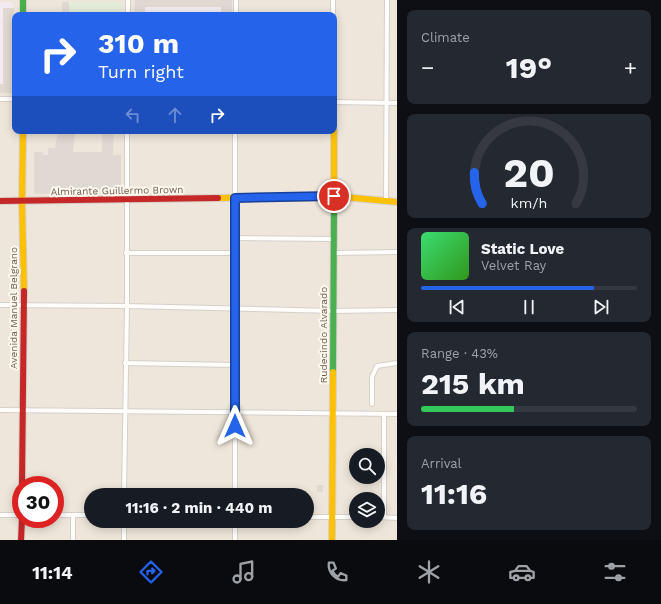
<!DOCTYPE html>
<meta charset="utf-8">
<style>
body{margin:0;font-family:"Work Sans",sans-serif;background:#242831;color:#f1f3f6;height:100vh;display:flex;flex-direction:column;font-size:15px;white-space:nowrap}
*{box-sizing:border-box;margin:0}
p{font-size:13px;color:#9ea1a6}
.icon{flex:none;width:22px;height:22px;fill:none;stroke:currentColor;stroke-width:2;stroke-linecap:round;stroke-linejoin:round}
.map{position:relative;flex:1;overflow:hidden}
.panel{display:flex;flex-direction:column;gap:10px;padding:10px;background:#0d0f14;width:264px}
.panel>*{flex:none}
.guide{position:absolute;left:12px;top:12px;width:325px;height:122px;border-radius:8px;box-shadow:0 2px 10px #0003;background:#2563eb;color:#fff;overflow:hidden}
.fabs{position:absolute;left:349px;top:448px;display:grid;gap:8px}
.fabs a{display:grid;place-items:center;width:36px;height:36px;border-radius:50%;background:#171b24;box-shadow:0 2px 10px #0003;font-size:20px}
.speed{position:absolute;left:12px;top:476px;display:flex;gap:8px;font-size:20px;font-weight:700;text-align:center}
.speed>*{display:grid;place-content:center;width:52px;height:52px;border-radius:50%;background:#171b24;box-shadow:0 2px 10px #0003;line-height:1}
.speed .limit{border:6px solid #d22;background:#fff;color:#111}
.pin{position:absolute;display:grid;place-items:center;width:34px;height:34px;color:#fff;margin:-17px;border:2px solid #fff;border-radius:50%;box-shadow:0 1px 4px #0007}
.me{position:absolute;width:44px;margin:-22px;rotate:0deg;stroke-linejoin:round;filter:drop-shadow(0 0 3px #0008)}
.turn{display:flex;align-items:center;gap:14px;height:84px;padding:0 20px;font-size:18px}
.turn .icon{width:52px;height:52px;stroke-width:2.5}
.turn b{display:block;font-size:28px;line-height:34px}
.lanes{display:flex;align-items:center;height:38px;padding:0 20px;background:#0003;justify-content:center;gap:20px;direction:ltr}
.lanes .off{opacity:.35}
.big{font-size:30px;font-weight:700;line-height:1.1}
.panel .card{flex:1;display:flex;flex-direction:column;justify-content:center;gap:6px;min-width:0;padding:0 14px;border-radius:8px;background:#242831}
.panel .dial{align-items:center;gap:0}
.dial svg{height:104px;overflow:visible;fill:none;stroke:#363941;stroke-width:7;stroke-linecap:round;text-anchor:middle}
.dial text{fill:#f1f3f6;stroke:none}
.song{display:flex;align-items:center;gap:12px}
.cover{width:48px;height:48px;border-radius:6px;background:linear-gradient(135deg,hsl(140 70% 55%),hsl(110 70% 35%))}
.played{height:4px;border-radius:2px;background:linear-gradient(90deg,#2563eb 80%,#363941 80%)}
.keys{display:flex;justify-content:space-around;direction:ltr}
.heat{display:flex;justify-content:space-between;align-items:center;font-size:22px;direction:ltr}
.charge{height:6px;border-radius:3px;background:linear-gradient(90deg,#34c759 43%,#363941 0)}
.trip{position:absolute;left:84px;top:488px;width:230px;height:40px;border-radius:20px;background:#171b24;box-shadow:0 2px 10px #0003;font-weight:700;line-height:40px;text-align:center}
.tab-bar{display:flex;height:64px;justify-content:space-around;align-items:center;background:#090b0e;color:#9ea1a6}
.tab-bar .icon{width:28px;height:28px}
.tab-bar .selected{color:#2563eb}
.tab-bar b{font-size:18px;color:#f1f3f6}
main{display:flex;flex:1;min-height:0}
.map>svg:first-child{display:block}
.residential{fill:#eee6da;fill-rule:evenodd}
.education{fill:#f3ebf2}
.green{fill:#e3ecd8}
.building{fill:#dfd9d2}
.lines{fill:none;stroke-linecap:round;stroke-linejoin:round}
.street-casing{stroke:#d5d0ca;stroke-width:6}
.fast-casing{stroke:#d6d0ca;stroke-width:8}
.slow-casing{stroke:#d6d0ca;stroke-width:8}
.jam-casing{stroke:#d6d0ca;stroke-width:8}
.street{stroke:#fefdfc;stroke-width:4}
.fast{stroke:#4caf50;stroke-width:6}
.slow{stroke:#ffc107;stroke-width:6}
.jam{stroke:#c62828;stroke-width:6}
.route-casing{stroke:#184099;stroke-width:10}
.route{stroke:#2563eb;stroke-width:7}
.labels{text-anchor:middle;stroke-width:4;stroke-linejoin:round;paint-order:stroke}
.street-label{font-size:10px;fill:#715d4f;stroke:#fdf8ee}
</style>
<main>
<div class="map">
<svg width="397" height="540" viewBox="0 0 397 540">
<rect width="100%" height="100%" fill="#f6f3ec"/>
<path class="residential" d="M 0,0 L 397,0 L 397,540 L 0,540 ZM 15,15 L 334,15 L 334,131 L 15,131 ZM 356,455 L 378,455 L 378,477 L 356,477 ZM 21,485 L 55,485 L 55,519 L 21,519 ZM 91,495 L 307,495 L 307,521 L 91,521 ZM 356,499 L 378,499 L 378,521 L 356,521 Z"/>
<g class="education">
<polygon points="135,0 232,0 232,15 134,15"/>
<polygon points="0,2 11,2 14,5 14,91 12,93 0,93"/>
</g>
<polygon class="green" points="62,2 120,2 122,5 122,15 62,15"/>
<g class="building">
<polygon points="135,0 232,0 232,15 221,15 221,7 145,7 145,15 134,15"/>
<rect x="62" y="2" width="7" height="13"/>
<polygon points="3,8 14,8 14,91 12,93 0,93 0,84 3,84"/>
<polygon points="58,131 75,131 73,152 102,152 102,132 114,132 113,155 121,155 121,191 117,194 58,193 58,194 34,194 34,152 43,152 43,155 48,155 48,148 55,148"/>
<rect x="317" y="485" width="6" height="7"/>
</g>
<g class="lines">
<g class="street-casing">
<g id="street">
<polyline points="333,0 333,15"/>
<polyline points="128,15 128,0"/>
<polyline points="236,15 236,0"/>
<polyline points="0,99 15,99"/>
<polyline points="334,102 397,103"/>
<polyline points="386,201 387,0"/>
<polyline points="235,238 333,239"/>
<polyline points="126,253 235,253"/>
<polyline points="333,253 397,252"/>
<polyline points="0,305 127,306 334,311 397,310"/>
<polyline points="125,363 235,365"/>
<polyline points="372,404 372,377 377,366 397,363"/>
<polyline points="0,410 397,414"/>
<polyline points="124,495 127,306 127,131"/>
<polyline points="235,495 235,131"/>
<polyline points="0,515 21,515"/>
<polyline points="55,515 91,515"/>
<polyline points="307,517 356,517"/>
<polyline points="378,517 397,518"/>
<polyline points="384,517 384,414"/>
<polyline points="73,540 73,515"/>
<polyline points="124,540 124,521"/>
<polyline points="235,540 235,521"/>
</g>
</g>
<g class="fast-casing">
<g id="fast">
<polyline points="23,0 23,15"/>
<polyline points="333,372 334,207"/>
</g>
</g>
<g class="slow-casing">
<g id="slow">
<polyline points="23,131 22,202 24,291"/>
<polyline points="218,198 334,196 397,202"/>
<polyline points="334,207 334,131"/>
<polyline points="332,540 333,372"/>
</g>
</g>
<g class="jam-casing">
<g id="jam">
<polyline points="0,201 218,198"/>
<polyline points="22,485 24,291"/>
<polyline points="21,540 22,519"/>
</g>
</g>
<use href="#street" class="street"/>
<use href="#fast" class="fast"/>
<use href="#slow" class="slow"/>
<use href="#jam" class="jam"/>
</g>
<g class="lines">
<g class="route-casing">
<polyline id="route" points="235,426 235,198 334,196"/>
</g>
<use href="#route" class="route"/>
</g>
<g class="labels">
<g class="street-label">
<text transform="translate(117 190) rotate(-1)" y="4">Almirante Guillermo Brown</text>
<text transform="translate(13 308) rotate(-90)" y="4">Avenida Manuel Belgrano</text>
<text transform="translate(323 335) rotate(-90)" y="4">Rudecindo Alvarado</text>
</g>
</g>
</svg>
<div class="fabs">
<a><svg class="icon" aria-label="search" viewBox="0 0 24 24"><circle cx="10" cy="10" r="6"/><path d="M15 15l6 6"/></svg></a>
<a><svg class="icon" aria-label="layers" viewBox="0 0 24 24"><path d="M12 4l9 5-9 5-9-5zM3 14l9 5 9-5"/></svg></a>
</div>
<div class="speed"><div class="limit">30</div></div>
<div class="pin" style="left:334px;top:196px;background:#d93025"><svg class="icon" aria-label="arrive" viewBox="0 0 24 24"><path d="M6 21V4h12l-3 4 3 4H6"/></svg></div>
<svg class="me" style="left:235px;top:426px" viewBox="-20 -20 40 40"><path d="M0-17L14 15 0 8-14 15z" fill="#2563eb" stroke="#fff" stroke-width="4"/></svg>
<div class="trip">11:16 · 2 min · 440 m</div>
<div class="guide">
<div class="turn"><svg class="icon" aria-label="right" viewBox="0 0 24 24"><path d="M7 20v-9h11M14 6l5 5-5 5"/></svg><div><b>310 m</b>Turn right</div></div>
<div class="lanes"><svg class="icon off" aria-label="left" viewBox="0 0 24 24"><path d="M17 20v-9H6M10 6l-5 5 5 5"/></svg><svg class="icon off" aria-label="ahead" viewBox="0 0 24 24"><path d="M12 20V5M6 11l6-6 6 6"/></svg><svg class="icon" aria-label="right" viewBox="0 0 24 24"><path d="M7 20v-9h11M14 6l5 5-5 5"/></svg></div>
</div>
</div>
<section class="panel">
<div class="card"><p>Climate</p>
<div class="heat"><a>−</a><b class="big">19°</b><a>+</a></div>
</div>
<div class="card dial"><svg viewBox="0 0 100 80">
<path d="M14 69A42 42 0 1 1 86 69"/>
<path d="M14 69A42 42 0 0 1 8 45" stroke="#2563eb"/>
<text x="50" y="56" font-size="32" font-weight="700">20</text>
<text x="50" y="72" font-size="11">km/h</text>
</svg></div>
<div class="card">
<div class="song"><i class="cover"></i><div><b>Static Love</b><p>Velvet Ray</p></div></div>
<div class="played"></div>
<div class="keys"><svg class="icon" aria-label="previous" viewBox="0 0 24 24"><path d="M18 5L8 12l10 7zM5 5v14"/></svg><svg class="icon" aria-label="pause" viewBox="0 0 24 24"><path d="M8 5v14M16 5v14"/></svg><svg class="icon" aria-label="next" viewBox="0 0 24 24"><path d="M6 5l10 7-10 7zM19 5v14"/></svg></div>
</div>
<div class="card"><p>Range · 43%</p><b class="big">215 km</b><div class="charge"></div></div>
<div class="card"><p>Arrival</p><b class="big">11:16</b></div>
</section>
</main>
<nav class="tab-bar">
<b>11:14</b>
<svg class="icon selected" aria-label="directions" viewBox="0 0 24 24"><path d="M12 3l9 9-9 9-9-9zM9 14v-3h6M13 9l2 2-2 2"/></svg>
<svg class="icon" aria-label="music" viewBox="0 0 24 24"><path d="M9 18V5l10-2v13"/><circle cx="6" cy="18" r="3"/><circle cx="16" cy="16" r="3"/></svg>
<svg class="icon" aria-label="phone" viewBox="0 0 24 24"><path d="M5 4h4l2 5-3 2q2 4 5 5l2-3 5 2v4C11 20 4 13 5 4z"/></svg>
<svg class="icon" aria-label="climate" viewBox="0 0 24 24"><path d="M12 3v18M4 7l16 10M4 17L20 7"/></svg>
<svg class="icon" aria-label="car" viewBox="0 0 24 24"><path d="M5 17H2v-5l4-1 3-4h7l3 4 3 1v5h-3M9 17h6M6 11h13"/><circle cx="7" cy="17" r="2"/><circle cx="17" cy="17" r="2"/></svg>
<svg class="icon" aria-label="filters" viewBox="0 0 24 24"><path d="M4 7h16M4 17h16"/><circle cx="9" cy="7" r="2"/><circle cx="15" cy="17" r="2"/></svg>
</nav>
